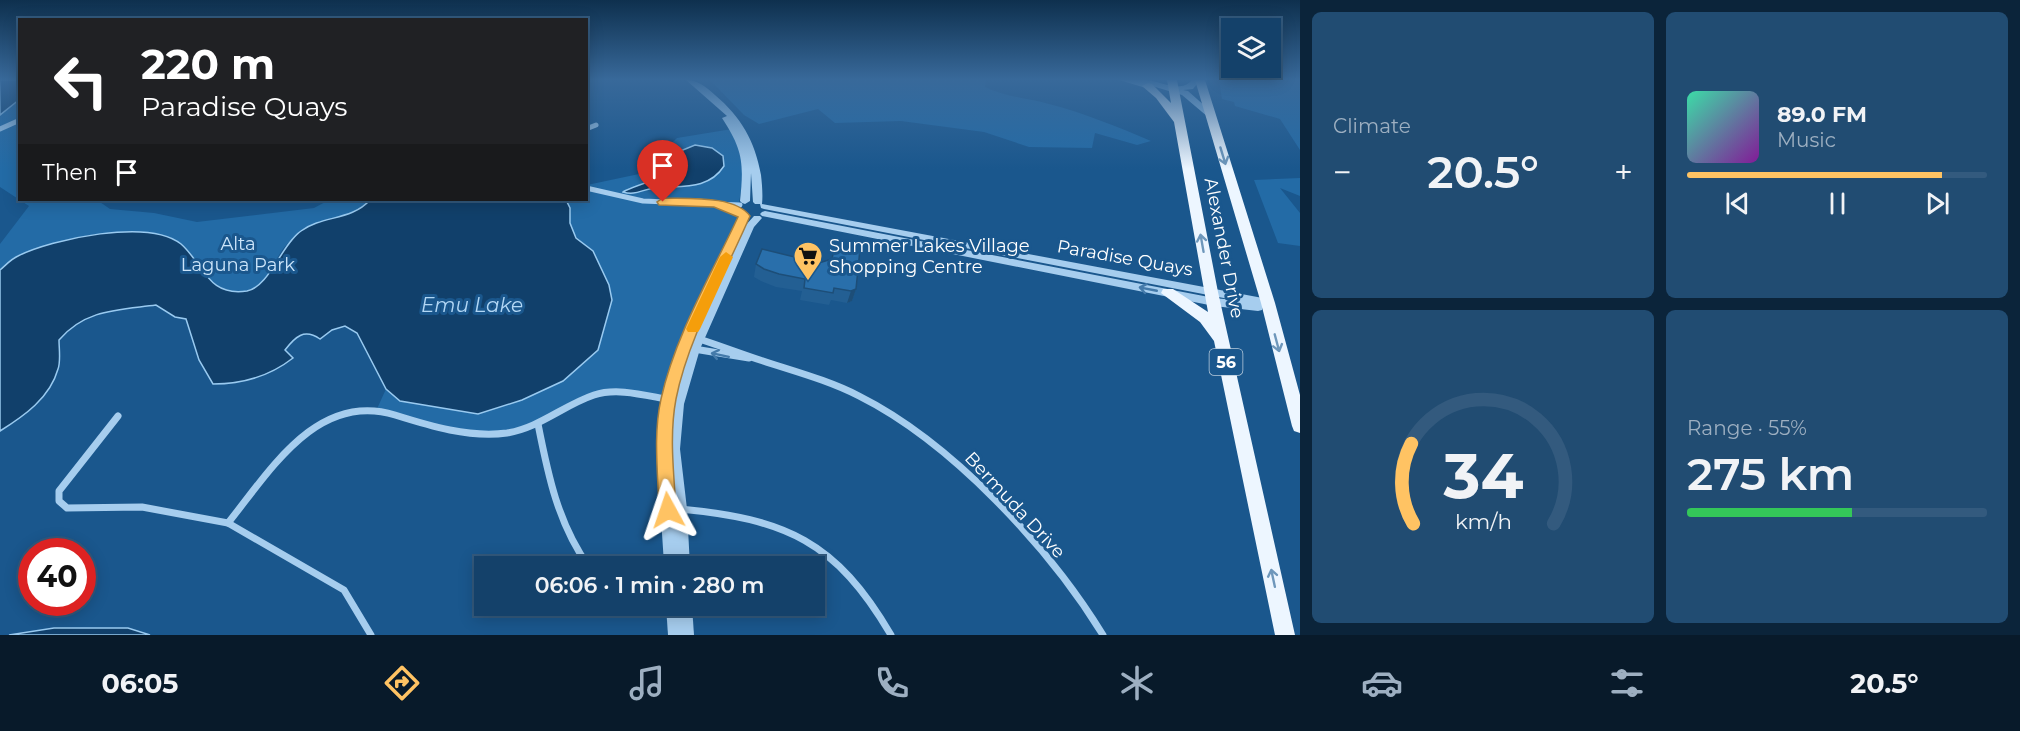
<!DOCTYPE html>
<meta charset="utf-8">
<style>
body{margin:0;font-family:Montserrat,sans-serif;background:#214c72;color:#f1f3f6;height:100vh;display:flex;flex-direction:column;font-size:22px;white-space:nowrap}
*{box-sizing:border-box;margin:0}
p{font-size:20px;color:#9dafc1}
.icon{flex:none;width:33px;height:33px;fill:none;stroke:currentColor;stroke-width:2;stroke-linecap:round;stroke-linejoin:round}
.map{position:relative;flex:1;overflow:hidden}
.side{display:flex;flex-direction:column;gap:12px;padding:12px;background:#0b243a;width:720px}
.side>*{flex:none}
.guide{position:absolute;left:18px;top:18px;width:570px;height:183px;border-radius:0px;box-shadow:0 3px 15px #0003,0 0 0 2px #335a7e;background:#202124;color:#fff;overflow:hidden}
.fabs{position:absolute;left:1221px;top:18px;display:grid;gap:12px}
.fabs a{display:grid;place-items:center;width:60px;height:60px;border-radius:0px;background:#14416a;box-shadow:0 3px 15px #0003,0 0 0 2px #335a7e;font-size:30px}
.speed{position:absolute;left:18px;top:538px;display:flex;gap:12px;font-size:30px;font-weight:700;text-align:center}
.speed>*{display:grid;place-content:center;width:78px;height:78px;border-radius:50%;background:#14416a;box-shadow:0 3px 15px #0003,0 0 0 2px #335a7e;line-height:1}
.speed .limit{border:9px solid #d22;background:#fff;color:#111}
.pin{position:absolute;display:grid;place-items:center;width:51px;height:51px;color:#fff;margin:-62px -26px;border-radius:50% 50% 50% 0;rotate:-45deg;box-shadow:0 0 6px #0007}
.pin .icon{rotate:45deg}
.me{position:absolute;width:66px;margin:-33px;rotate:355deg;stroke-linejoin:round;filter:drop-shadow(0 0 4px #0008)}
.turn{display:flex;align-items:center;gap:21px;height:126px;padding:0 24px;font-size:27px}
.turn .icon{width:78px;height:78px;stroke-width:2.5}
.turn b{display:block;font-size:42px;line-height:51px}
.then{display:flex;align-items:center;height:57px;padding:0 24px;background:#0003;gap:12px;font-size:22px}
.big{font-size:45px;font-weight:600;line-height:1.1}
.side .tile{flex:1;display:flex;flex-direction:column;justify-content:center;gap:9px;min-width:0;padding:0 21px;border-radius:9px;background:#214c72}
.side .dial{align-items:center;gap:0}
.dial svg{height:156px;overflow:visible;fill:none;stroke:#335a7e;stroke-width:7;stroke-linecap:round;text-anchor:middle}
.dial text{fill:#f1f3f6;stroke:none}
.song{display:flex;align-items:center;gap:18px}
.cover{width:72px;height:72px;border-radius:9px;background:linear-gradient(135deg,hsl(160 70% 55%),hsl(290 70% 35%))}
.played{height:6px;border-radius:3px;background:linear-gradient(90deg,#ffc363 85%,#335a7e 85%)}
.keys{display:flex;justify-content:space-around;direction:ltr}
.heat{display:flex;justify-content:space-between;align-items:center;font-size:33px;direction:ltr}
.charge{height:9px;border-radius:4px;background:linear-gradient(90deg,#34c759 55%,#335a7e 0)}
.side .tiles{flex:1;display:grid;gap:12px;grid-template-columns:repeat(2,1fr)}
.trip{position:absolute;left:474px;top:556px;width:351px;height:60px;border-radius:0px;background:#14416a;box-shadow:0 3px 15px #0003,0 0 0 2px #335a7e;font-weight:600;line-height:60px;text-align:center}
.menu{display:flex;height:96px;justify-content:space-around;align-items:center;background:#081a2a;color:#9dafc1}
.menu .icon{width:42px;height:42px}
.menu .current{color:#ffc363}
.menu b{font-size:27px;color:#f1f3f6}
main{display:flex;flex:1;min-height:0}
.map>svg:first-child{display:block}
.green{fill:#236ba6}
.water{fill:#11406b;stroke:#99caf0;stroke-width:1.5}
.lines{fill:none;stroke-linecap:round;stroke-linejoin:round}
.minor-far1{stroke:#a6cdee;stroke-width:5}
.minor{stroke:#a6cdee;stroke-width:7}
.tertiary{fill:#a6cdee;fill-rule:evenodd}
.primary{fill:#edf6ff;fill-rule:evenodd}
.wall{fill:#235f93}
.shaded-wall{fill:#1d4e78}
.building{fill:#296fab;stroke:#1d4e78;stroke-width:1.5}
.oneway{stroke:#6e97bb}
.oneway2{stroke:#447aaa}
.route{fill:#ffc363;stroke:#a67f40;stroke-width:1.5}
.slow{fill:#f59e0b}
.labels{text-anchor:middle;stroke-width:6;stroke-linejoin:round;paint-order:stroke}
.shield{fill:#1a578d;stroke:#bacddd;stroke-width:1.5}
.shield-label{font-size:16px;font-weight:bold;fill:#fff}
.park-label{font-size:18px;fill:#cce5fa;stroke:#1a578d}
.poi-label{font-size:18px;fill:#fff;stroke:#1a578d;text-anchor:start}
.street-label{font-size:18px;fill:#fff;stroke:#1a578d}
.water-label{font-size:20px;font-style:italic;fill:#b2d7f5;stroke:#1a578d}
</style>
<main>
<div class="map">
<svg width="1300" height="635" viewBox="0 0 1300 635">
<rect width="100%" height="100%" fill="#1a578d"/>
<g class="green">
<path d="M 710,80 L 986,80 L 985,87 C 1006,97 1027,98 1049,104 C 1084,113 1118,127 1151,141 L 1137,145 L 1095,133 L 1092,148 L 1029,147 L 984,132 L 901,121 L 835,123 L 818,109 L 759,124 L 744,115 Z"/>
<polygon points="1219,80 1300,80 1300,150 1280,119 1235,106 1234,102 1222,99"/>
<path d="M 19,99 L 20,200 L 97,200 L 110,209 L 154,213 L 197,222 L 314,208 L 329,200 L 370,200 C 350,221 310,221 288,243 C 274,257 270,282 251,290 C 238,295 223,288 211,283 L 15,257 L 0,270 L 0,244 L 29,206 L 0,187 L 0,115 Z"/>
<path d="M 732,129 C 747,160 744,176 738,208 L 744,216 L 690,336 L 669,399 L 612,393 L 595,394 L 538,424 L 482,436 L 376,411 L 386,389 L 400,401 L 522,400 L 563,381 L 598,350 L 593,251 C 583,243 573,237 570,224 C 568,214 571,209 566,200 L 586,200 L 587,185 L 639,174 L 677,138 Z"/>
<polygon points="1300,178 1300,196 1280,188 1300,213 1300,246 1278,243 1254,180"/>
</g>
<g class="water">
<polygon points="0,80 19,80 20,99 0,115"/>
<path d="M 695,145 L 712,148 L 723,156 L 724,166 C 708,191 680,185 655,188 C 642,189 636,196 623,192 C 625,189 669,175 679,171 L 681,163 L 678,152 Z"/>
<path d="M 370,200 L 566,200 L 570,208 L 570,223 L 576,238 L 593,251 L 609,285 L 612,300 L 598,350 L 563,381 L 522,400 L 478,414 L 400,401 L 386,389 L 357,333 L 345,326 L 332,330 L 320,339 C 304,328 295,337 285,350 L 293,358 C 270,376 242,384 213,384 L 199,360 L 186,319 L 175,317 L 156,305 C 119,310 85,309 59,340 C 59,349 61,361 58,369 C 50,398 24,416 0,431 L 0,270 C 6,265 11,259 18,256 C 52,239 149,218 181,244 C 204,264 207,297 247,291 C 269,287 282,244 301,231 C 323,215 351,221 370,200 Z"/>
<polygon points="54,628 128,628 150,635 9,635"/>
</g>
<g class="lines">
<g class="minor-far1">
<polyline points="0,129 20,120"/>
<polyline points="586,129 596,125"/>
<polyline points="586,188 643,201 740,205"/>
<polyline points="726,207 740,211"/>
</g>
<g class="minor">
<path d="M 696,338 C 718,345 739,353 760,360 C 793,371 828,380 859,396 C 951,442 1049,547 1103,635"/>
<polyline points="694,349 749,358"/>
<polyline points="118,416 59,491 59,501 67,508 142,507 228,523 344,590 371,635"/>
<path d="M 538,424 C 548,475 558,524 589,567"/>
<path d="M 680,509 C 786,519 836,541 891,635"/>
<path d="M 228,523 C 270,471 317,391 395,415 C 430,426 469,438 507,433 C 539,428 564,405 594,395 C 618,387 647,396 671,400"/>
</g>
<g class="tertiary">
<path d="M 686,80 C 698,80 706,87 715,95 C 741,117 755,141 761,175 C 762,184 763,195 762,204 L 1268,299 L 1273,303 L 1268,307 L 1263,306 L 1262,310 L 1258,311 L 1214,306 L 762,216 L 760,214 L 762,212 L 765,211 L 1214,298 L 1234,300 L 764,209 L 761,208 L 760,204 L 755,204 L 753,202 L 751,173 L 750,201 L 745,204 L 742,203 L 740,201 C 744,163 743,150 722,118 L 727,116 Z"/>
<path d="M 1119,80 C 1131,80 1135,79 1146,80 C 1161,81 1180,94 1192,80 L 1200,80 L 1193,89 L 1183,90 L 1188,91 L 1215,115 L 1211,117 L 1208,117 L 1182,95 L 1149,85 L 1149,88 L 1146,88 Z"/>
<path d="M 744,213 L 749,216 L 690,347 L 745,226 L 754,216 L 760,216 L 762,218 L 754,227 L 700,349 L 684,404 L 680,449 L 687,509 L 690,567 L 664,567 C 662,516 652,447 664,398 C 678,336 713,274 739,216 Z"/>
<polygon points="666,606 692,606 694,635 668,635"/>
</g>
<g class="primary">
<polygon points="1167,80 1177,80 1218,292 1295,635 1275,635 1214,341 1200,322 1161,293 1163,289 1173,289 1208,312 1174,122 1156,98 1142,86 1148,83 1152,84 1171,103"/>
<polygon points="1195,80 1205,80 1275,303 1300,395 1300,433 1294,431 1292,426 1261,303"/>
</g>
</g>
<polygon class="wall" points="835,244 856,289 852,301 847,303 831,300 829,305 800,300 802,291 776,287 761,281 754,277 756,264 819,263 831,260"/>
<polygon class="shaded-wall" points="856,289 852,301 847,303 851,291"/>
<polygon class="building" points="835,244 860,249 856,289 851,291 834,288 833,293 804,288 805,279 779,274 764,269 756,264 762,249 819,263 832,259"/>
<defs><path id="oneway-shaft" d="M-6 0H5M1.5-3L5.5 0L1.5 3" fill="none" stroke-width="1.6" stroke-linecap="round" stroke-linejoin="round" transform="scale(1.5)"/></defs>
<g class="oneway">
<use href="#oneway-shaft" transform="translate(1223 156) rotate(73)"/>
<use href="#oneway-shaft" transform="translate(1202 243) rotate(-100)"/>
<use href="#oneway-shaft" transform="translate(1277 343) rotate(75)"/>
<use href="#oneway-shaft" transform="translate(1273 578) rotate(-102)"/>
</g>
<g class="oneway2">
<use href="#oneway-shaft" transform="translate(1148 289) rotate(-169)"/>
<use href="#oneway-shaft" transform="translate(720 355) rotate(-168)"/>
</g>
<linearGradient id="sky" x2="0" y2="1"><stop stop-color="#0e304e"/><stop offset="0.47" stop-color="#38699a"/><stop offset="1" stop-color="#38699a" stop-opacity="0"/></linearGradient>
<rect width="1300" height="169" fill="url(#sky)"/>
<path class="route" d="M 663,198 C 687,199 735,195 750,216 C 725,274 688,338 676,399 C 669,436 674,473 676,510 L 674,515 L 668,518 L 662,515 L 659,510 C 658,473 653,435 661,399 C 675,336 711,275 738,217 L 714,207 L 659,205 L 657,202 Z"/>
<polygon class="slow" points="726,252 733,257 700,329 698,332 688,332 686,329 720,257"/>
<defs>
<g id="supermarket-pin" transform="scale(1.5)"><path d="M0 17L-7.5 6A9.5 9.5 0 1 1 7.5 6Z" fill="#ffc363" stroke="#1a578d"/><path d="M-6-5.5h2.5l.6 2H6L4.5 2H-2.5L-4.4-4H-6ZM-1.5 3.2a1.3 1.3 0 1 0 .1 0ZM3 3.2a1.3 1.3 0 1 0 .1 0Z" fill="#111"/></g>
</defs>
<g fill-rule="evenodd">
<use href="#supermarket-pin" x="808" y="256"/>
</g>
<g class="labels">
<rect class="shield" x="1209.5" y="349" width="33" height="26" rx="4.5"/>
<g class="shield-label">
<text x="1226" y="368">56</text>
</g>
<g class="park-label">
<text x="238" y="250">Alta<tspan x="238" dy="21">Laguna Park</tspan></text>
</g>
<g class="poi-label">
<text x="829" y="252">Summer Lakes Village<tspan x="829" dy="21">Shopping Centre</tspan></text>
</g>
<g class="street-label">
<text transform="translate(1224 248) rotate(79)" y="6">Alexander Drive</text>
<text transform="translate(1125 258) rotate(10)" y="6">Paradise Quays</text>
<text transform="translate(1015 505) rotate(47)" y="6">Bermuda Drive</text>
</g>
<g class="water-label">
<text x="472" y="312">Emu Lake</text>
</g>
</g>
</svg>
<div class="fabs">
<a><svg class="icon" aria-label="layers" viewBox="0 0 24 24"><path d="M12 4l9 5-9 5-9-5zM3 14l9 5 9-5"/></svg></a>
</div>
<div class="speed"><div class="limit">40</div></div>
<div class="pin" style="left:663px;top:202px;background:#d93025"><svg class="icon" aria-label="arrive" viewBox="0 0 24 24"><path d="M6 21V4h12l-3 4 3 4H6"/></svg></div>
<svg class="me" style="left:668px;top:510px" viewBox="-20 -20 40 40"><path d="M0-17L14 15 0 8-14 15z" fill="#ffc363" stroke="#fff" stroke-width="4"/></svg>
<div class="trip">06:06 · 1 min · 280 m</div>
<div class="guide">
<div class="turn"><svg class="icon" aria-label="left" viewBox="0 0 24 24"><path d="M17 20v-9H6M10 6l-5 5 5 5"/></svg><div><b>220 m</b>Paradise Quays</div></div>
<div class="then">Then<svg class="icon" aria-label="arrive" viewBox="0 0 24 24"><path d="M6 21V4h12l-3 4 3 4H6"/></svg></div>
</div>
</div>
<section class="side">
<div class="tiles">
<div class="tile"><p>Climate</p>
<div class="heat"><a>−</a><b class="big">20.5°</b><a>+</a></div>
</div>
<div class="tile">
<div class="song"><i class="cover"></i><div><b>89.0 FM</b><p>Music</p></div></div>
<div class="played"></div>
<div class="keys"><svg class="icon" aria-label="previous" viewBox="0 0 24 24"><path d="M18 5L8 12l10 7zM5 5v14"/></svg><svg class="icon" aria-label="pause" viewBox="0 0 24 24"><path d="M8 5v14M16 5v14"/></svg><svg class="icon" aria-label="next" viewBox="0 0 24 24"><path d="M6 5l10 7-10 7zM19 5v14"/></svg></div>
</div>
<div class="tile dial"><svg viewBox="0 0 100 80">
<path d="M14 69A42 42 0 1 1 86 69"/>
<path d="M14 69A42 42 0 0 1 13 28" stroke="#ffc363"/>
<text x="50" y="56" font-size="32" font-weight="700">34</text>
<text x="50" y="72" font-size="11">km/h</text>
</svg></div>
<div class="tile"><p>Range · 55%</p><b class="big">275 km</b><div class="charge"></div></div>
</div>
</section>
</main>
<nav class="menu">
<b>06:05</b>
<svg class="icon current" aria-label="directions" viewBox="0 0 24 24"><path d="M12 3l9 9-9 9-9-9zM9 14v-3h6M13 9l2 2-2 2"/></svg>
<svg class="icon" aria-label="music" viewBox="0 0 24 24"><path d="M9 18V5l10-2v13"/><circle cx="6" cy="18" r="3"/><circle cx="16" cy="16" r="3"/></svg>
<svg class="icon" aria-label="phone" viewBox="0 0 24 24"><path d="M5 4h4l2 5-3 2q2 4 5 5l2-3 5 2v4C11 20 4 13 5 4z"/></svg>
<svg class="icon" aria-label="climate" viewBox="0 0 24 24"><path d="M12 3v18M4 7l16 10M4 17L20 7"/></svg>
<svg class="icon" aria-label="car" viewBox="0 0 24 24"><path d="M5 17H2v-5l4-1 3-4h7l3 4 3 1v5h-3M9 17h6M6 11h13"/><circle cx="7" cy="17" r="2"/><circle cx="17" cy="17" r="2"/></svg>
<svg class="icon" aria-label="filters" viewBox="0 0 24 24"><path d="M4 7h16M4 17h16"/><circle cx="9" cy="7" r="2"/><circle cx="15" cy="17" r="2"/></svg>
<b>20.5°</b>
</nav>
